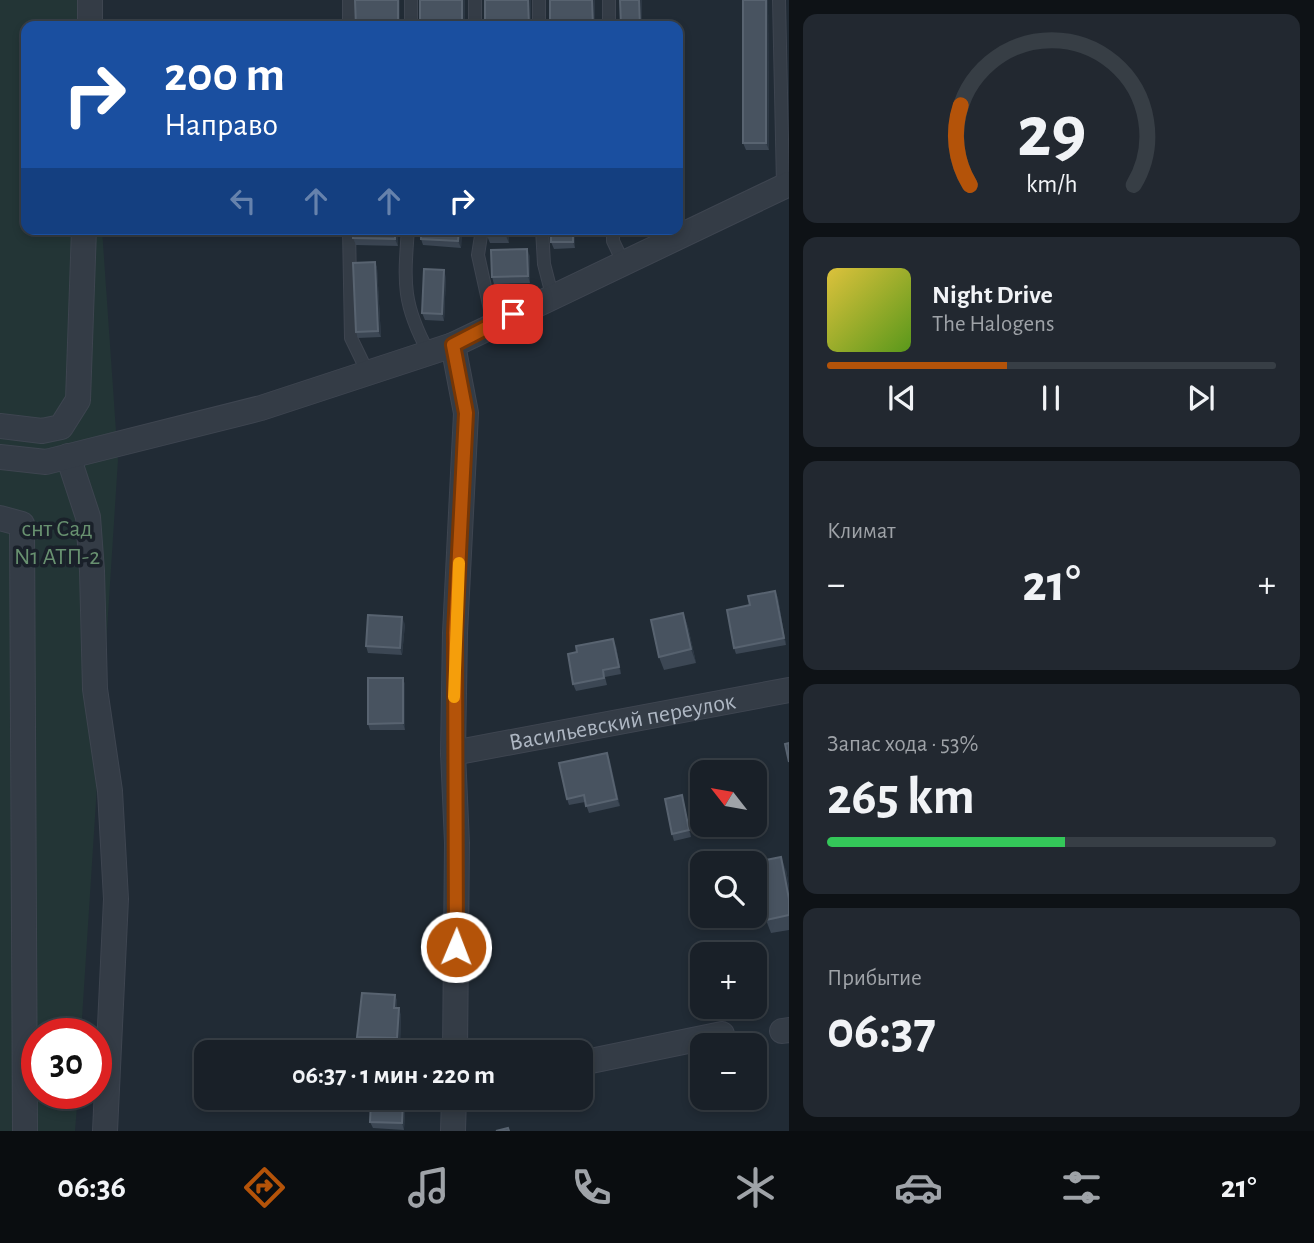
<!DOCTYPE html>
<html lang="ru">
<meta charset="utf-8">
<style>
body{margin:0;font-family:"Alegreya Sans",sans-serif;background:#222830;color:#f1f3f6;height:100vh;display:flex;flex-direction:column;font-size:26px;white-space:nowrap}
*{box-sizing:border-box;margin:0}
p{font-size:23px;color:#9fa3a8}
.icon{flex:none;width:38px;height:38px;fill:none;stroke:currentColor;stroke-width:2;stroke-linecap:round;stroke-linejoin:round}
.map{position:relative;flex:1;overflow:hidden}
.drawer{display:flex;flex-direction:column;gap:14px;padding:14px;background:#0e1216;width:525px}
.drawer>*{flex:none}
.hud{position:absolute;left:21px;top:21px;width:662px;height:214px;border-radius:14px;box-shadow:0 4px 10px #0003,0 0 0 2px #373e45;background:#1a4fa0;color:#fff;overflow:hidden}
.needle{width:46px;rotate:301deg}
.buttons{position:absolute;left:690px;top:760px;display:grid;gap:14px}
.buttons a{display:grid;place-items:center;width:77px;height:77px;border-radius:14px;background:#192028;box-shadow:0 4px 10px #0003,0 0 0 2px #373e45;font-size:35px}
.speed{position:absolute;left:21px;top:1018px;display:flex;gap:14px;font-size:35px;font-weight:700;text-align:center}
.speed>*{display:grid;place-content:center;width:91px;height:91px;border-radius:50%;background:#192028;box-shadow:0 4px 10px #0003,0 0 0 2px #373e45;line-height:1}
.speed .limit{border:10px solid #d22;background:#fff;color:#111}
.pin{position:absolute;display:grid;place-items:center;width:60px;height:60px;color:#fff;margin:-30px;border-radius:14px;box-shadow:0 4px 10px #0006}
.me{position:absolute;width:77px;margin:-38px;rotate:1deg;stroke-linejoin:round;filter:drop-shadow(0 0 5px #0008)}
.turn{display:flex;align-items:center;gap:24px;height:147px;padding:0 28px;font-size:32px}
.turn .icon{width:91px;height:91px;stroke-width:2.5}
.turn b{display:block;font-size:49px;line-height:60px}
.lanes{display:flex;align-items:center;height:66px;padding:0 28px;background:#0003;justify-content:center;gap:35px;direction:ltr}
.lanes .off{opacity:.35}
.big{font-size:52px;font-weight:700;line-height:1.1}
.drawer .widget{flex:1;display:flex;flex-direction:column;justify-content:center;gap:10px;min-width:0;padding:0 24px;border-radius:14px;background:#222830}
.drawer .dial{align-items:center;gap:0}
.dial svg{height:182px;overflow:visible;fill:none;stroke:#373e45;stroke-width:7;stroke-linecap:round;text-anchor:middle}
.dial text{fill:#f1f3f6;stroke:none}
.song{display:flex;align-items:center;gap:21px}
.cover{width:84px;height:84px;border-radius:10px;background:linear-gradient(135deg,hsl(50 70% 55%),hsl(90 70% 35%))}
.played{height:7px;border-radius:4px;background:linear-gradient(90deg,#b45309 40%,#373e45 40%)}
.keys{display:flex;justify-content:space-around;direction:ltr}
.heat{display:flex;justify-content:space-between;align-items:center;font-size:38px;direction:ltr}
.charge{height:10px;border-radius:5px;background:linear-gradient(90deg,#34c759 53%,#373e45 0)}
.trip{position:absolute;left:194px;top:1040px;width:399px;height:70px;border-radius:14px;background:#192028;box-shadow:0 4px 10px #0003,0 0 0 2px #373e45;font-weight:700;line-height:70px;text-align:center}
.tab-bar{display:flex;height:112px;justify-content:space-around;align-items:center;background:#0a0d10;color:#9fa3a8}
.tab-bar .icon{width:49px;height:49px}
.tab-bar .current{color:#b45309}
.tab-bar b{font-size:32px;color:#f1f3f6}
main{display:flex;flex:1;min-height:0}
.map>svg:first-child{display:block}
.green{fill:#233536}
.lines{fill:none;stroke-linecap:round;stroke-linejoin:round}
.lane-casing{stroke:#3e4550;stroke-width:14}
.street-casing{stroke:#3e4550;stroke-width:26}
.lane{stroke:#343c46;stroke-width:12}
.street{stroke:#343c46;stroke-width:24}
.wall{fill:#3c4754}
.shaded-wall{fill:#2c3743}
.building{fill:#485360;stroke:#586370;stroke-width:2}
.route-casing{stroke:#753606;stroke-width:18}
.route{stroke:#b45309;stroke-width:12}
.slow{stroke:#f59e0b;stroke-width:12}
.labels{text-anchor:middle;stroke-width:7;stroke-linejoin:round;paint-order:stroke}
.park-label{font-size:24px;fill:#689170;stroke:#1a212a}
.street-label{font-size:24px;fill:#aeb7c3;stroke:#1a212a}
</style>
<main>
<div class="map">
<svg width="789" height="1131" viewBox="0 0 789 1131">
<rect width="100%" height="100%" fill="#212b35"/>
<polygon class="green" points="0,0 99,0 98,26 26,26 26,229 102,229 118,460 81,1034 37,1034 37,1094 78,1094 75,1131 0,1131"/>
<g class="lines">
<g class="lane-casing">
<g id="lane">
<polyline points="411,0 411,26"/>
<polyline points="539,0 539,26"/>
<polyline points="609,0 609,26"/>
<polyline points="779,0 783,185"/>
<polyline points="349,26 349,0"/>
<polyline points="475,26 475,0"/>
<polyline points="349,229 351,338 368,373"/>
<path d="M 408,229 C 404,283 402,304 429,353"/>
<polyline points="482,229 478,255 493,323"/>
<polyline points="542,229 544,264 552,295"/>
<polyline points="613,229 613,241 623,262"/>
</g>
</g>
<g class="street-casing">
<g id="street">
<polyline points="90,26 90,0"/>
<polyline points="453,345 466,413 455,633 453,753 457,843 455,1052"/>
<polyline points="0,426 42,431 61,427 78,400 84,229"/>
<polyline points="68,456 88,517 92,571 95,689 110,791 116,899 105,1131"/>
<polyline points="0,457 46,462 261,408 453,345 789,184"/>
<polyline points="0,518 22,524 25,1131"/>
<path id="s1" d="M 453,753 L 789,690"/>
<polyline points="782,1031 789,1030"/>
<polyline points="581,1063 722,1034"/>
<polyline points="453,1131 454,1097"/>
</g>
</g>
<use href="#lane" class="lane"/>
<use href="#street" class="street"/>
</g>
<g class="wall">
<polygon points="743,0 768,0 769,150 746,150 743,143"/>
<polygon points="353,229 398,229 398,246 356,245 353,238"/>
<polygon points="421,229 462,229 461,248 423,245 421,239"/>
<polygon points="487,229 508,229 509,243 490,243 487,236"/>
<polygon points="575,229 575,248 554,249 551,242"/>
<polygon points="530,256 530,283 494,284 492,277"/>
<polygon points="375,262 377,268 381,337 358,338 356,332"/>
<polygon points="446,277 444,321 425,320 422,313"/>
<polygon points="775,591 778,598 786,645 736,654 734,648 750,605"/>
<polygon points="683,613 688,627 696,663 664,670 659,657"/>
<polygon points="405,624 402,655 368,653 366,646"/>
<polygon points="616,646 621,674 605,677 607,685 576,691 573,684"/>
<polygon points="403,678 405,685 405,730 370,730 368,724"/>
<polygon points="607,753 620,806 589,813 585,802 569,805 567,799"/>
<polygon points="682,795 691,837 674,841 672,834"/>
<polygon points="786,870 789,887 789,930 771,933 766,920"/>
<polygon points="395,995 397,1001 397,1008 401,1015 400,1045 360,1043 357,1037"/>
<polygon points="403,1101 405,1108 404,1130 373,1128 370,1122"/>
</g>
<g class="shaded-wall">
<rect x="398" y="0" width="2" height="26"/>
<rect x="462" y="0" width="3" height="26"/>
<polygon points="528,0 531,0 531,26 529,26"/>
<polygon points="592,0 595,0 595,26 593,26"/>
<polygon points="639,0 642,0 642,26 640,26"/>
<polygon points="766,0 768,0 769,150 766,143"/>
<polygon points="395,229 398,229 398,246 395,239"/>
<polygon points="459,229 462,229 461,248 458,241"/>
<polygon points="506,229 508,229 509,231 509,243 506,236"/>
<polygon points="573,229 575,229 575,248 573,242"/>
<polygon points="527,249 530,256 530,283 528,276"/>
<polygon points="375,262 377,268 381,337 378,331"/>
<polygon points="444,270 446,277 444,321 442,314"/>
<polygon points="775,591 778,598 786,645 784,638"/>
<polygon points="683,613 688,627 696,663 691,649"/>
<polygon points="402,617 405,624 402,655 400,648"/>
<polygon points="613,639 616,646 621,674 619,667"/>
<polygon points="403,678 405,685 405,730 403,723"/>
<polygon points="607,753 610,760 620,806 617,799"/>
<polygon points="682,795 684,802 691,837 689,830"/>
<polygon points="781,857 786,870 789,887 789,899"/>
<polygon points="395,995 397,1001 397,1015 394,1008"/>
<polygon points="399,1008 401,1015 400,1045 397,1038"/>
<polygon points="403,1101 405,1108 404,1130 402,1123"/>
</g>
<g class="building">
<polygon points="355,0 398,0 398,26 356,26"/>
<rect x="420" y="0" width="42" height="26"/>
<polygon points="485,0 528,0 529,26 485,26"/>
<polygon points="550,0 592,0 593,26 550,26"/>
<polygon points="620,0 639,0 640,26 621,26"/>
<rect x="743" y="0" width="23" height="143"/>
<polygon points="353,229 395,229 395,239 353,238"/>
<polygon points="421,229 459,229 458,241 421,239"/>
<rect x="487" y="229" width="19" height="7"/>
<rect x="551" y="229" width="22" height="13"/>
<polygon points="527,249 528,276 492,277 491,250"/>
<polygon points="375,262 378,331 356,332 353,263"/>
<polygon points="424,269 444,270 442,314 422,313"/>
<polygon points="775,591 784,638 734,648 727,610 750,605 748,596"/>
<polygon points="683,613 691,649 659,657 651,620"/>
<polygon points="368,615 402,617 400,648 366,646"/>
<polygon points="613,639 619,667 603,670 604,678 573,684 568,654 577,652 576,646"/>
<polygon points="368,678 403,678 403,723 368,724"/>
<polygon points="789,743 789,762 785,744"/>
<polygon points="607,753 617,799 586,806 584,795 567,799 559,763"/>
<polygon points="682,795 689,830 672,834 665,799"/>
<polygon points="781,857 789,899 789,915 766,920 755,862"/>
<polygon points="362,993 395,995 394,1008 399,1008 397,1038 357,1037"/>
<polygon points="371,1100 403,1101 402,1123 370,1122"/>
<polygon points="508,1128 509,1131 496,1131"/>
</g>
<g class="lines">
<g class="route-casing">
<polyline id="route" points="456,947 455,633 466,413 453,345 513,314"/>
</g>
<use href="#route" class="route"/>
<polyline class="slow" points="454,697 459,563"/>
</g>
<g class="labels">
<g class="park-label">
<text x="57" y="536">снт Сад<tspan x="57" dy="28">N1 АТП-2</tspan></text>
</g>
<g class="street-label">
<text dy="8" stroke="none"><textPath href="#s1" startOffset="172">Васильевский переулок</textPath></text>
</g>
</g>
</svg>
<div class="buttons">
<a><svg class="needle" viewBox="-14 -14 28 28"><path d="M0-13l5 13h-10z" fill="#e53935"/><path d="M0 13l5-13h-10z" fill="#9fa3a8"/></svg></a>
<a><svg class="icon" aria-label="search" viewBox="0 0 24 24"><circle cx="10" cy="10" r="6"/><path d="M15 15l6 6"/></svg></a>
<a>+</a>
<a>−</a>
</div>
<div class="speed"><div class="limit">30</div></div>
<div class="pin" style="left:513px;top:314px;background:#d93025"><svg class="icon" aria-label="arrive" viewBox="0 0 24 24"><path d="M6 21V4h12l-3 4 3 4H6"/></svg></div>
<svg class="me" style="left:456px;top:947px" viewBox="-20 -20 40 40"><circle r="17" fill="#b45309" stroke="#fff" stroke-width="3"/><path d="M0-11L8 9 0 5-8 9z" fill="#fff"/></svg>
<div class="trip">06:37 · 1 мин · 220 m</div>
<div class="hud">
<div class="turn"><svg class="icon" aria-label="right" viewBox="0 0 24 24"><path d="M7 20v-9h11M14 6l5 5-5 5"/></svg><div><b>200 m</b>Направо</div></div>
<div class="lanes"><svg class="icon off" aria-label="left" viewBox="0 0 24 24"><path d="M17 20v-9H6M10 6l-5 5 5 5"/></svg><svg class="icon off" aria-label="ahead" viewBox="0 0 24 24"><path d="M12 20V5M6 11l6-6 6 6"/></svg><svg class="icon off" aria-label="ahead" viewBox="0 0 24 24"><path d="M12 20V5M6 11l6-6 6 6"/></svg><svg class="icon" aria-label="right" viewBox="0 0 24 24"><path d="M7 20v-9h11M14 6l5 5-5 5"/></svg></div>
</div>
</div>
<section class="drawer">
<div class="widget dial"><svg viewBox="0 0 100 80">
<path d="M14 69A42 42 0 1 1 86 69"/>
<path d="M14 69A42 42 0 0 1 10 34" stroke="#b45309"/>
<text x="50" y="56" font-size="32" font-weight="700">29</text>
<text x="50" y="72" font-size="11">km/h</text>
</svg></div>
<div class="widget">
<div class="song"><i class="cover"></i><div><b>Night Drive</b><p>The Halogens</p></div></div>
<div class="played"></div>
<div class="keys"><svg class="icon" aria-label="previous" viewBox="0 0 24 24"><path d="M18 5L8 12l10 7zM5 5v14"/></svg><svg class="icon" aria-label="pause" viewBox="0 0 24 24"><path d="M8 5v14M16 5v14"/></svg><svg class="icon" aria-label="next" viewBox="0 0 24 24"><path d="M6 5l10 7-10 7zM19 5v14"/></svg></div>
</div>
<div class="widget"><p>Климат</p>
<div class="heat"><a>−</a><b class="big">21°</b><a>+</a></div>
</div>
<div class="widget"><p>Запас хода · 53%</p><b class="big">265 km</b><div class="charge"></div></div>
<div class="widget"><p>Прибытие</p><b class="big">06:37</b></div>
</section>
</main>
<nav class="tab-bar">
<b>06:36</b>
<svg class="icon current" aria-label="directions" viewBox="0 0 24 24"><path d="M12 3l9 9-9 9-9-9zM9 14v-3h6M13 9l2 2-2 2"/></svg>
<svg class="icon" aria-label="music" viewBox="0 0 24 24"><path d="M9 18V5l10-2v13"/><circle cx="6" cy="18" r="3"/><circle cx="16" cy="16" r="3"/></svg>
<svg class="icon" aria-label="phone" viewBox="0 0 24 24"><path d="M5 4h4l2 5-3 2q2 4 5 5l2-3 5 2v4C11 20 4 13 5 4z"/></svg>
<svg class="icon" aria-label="climate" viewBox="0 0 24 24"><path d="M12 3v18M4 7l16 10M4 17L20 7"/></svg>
<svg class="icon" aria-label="car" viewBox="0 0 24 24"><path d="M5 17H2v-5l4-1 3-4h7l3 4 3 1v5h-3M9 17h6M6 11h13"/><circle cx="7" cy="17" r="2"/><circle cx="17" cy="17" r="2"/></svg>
<svg class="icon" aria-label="filters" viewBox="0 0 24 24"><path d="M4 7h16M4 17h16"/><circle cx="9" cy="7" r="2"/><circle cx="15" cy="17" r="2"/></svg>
<b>21°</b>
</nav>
